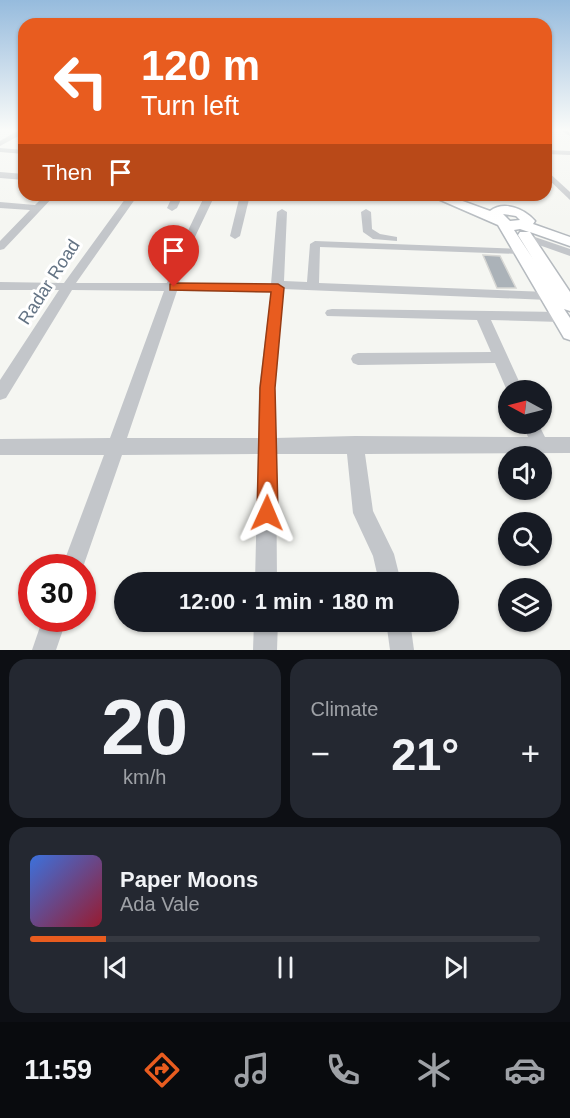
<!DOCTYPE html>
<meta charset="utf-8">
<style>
body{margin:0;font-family:Helvetica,sans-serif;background:#242831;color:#f1f3f6;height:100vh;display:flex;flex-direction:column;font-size:22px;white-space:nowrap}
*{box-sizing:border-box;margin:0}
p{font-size:20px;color:#9ea1a6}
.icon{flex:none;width:33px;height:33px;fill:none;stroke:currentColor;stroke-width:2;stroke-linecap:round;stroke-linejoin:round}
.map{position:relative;height:650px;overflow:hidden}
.side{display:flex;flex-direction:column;gap:9px;padding:9px;background:#0d0f14;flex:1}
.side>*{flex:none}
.top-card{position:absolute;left:18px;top:18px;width:534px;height:183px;border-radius:18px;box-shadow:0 2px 4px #0004;background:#e85c1f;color:#fff;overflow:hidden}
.needle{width:39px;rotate:277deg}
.buttons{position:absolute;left:498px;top:380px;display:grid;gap:12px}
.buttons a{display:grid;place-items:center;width:54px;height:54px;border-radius:50%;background:#171b24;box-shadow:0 2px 4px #0004;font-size:30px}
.speed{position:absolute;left:18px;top:554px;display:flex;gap:12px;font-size:30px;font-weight:700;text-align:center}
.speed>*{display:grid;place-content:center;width:78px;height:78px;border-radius:50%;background:#171b24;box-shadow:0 2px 4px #0004;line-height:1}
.speed .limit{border:9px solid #d22;background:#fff;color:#111}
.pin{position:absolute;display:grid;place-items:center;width:51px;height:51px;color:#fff;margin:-62px -26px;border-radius:50% 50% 50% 0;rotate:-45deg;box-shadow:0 0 6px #0007}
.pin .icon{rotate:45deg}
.me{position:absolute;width:66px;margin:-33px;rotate:1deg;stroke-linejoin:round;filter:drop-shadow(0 0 4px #0008)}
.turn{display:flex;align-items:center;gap:21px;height:126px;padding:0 24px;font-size:27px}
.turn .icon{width:78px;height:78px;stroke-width:2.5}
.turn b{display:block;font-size:42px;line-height:51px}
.then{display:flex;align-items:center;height:57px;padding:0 24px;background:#0003;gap:12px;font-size:22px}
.big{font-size:45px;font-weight:700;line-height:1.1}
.side .tile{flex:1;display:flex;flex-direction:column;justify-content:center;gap:9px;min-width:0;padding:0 21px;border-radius:18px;background:#242831}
.side .dial{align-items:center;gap:0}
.dial b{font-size:78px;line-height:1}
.song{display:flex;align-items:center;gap:18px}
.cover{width:72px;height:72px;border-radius:9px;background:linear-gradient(135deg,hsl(220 70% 55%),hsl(350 70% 35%))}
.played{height:6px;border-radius:3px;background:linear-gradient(90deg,#e85c1f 15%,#363941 15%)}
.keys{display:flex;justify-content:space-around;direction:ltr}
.heat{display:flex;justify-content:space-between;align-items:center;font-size:33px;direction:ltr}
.side .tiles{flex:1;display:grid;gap:9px;grid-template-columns:1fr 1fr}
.tile:last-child{grid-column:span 2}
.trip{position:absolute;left:114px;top:572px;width:345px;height:60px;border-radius:30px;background:#171b24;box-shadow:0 2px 4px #0004;font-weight:700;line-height:60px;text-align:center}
.menu{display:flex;height:96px;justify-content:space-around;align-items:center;background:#090b0e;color:#9ea1a6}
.menu .icon{width:42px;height:42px}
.menu .on{color:#e85c1f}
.menu b{font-size:27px;color:#f1f3f6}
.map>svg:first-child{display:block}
.building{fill:#abb2b8;stroke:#d7d7d4;stroke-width:1.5}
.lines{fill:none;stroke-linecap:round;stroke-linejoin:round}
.secondary-casing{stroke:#b5babf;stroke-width:3}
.minor{fill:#c3c6ca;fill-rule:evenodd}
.secondary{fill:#fff;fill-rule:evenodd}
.route{fill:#e85c1f;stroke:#973c14;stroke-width:1.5}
.labels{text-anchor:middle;stroke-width:6;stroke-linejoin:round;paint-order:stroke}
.street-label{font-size:18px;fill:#637384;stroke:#fff}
</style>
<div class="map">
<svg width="570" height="650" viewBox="0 0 570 650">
<rect width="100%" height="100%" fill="#f5f6f2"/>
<polygon class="building" points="483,255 500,256 516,288 497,288"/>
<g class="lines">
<g class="secondary-casing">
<path id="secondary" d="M 429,195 L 446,195 L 490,211 C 504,200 525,209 535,221 L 533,224 L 570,237 L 570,246 L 530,232 L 570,292 L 570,311 L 564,309 L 570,318 L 570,340 L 564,338 L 498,225 ZM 503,214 L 516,216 L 520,220 L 510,221 ZM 520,229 L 529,232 L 520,232 L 518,235 L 533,259 L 514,230 Z"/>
</g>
<g class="minor">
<polygon points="19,130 24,130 24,133 0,146 0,141"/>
<polygon points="561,130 569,130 570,136"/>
<polygon points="0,148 24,150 24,154 0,152"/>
<polygon points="546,150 570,151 570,155 546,154"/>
<polygon points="546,170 570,192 570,200 546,177"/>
<polygon points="0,172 24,174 24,180 0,178"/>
<polygon points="45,195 55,195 4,249 0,250 0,241 30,210 0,208 0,202 35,205"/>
<path d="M 128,195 L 138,195 L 76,283 L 167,283 L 184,239 L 205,195 L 215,195 L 194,239 L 179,283 L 271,284 L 277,212 L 282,209 L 287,212 L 284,281 L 307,282 L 310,244 L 315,241 L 524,249 L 525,251 L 520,254 L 320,247 L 319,283 L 548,292 L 554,296 L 548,300 L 283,289 L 275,388 L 275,438 L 355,436 L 528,437 L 522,423 L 538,423 L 545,437 L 570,437 L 570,453 L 365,454 L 373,511 L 394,554 L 401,582 L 379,582 L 373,556 L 353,513 L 347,454 L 276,454 L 277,582 L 255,582 L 258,454 L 122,455 L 82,570 L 82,567 L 62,567 L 104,455 L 0,455 L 0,439 L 110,438 L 164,291 L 72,290 L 6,398 L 0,400 L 0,380 L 59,290 L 0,290 L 0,282 L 64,283 ZM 177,291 L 271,292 L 259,388 L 258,438 L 127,438 Z"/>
<polygon points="173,195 183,195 177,208 172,211 167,208"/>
<polygon points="240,195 250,195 240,236 235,239 230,236"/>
<polygon points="366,209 371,212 372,229 380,234 397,237 397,241 373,239 363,232 361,212"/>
<polygon points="526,234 570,249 570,256 522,239 522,235"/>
<polygon points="332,309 561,312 568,317 561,322 491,320 523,390 508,390 508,393 495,363 358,365 353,363 351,359 353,355 358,353 491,352 477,320 327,316 325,313 327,310"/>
<polygon points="43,618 67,618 56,650 32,650"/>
<polygon points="254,621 278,621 277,650 253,650"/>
<polygon points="386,621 410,621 414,650 390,650"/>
</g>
<use href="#secondary" class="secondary"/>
</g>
<linearGradient id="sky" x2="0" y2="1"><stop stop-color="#96bbdd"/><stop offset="0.59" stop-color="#fafbf9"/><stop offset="1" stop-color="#fafbf9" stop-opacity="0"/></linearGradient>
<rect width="570" height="221" fill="url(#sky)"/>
<polygon class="route" points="174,283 278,284 284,288 275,388 278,513 275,520 267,523 260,520 257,513 260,388 271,292 170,290 170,284"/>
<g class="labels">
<g class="street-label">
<text transform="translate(49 282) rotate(-57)" y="6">Radar Road</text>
</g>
</g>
</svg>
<div class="buttons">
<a><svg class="needle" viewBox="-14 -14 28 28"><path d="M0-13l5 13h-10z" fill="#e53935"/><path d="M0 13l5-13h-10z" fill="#9ea1a6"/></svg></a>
<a><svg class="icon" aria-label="sound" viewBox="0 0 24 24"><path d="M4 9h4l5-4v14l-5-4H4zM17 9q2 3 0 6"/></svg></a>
<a><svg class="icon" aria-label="search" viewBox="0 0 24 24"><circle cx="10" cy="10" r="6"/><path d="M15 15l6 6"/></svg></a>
<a><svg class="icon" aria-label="layers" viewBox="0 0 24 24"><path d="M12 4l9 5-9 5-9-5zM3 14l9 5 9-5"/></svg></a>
</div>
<div class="speed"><div class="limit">30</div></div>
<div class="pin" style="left:174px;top:287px;background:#d93025"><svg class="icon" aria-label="arrive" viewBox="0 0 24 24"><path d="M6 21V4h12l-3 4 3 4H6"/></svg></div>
<svg class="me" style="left:267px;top:513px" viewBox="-20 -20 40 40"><path d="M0-17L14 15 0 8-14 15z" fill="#e85c1f" stroke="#fff" stroke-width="4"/></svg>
<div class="trip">12:00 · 1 min · 180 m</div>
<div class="top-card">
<div class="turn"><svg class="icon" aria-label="left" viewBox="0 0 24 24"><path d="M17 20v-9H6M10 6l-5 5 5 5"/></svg><div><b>120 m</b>Turn left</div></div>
<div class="then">Then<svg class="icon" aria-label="arrive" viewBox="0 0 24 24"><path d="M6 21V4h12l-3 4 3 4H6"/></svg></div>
</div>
</div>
<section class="side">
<div class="tiles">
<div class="tile dial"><b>20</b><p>km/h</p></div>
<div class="tile"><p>Climate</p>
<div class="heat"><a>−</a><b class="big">21°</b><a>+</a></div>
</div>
<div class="tile">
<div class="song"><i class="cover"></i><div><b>Paper Moons</b><p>Ada Vale</p></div></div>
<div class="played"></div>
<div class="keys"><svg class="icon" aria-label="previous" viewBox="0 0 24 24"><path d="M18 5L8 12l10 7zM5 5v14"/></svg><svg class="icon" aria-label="pause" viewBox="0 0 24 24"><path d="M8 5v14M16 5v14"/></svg><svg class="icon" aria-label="next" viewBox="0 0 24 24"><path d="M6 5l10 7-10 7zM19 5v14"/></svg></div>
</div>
</div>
</section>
<nav class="menu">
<b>11:59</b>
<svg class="icon on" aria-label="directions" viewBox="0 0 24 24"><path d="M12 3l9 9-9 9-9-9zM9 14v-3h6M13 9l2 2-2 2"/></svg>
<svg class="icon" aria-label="music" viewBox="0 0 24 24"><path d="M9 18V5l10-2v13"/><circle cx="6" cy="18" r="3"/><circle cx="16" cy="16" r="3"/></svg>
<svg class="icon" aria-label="phone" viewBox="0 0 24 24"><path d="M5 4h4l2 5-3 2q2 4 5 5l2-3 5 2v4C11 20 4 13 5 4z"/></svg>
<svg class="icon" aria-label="climate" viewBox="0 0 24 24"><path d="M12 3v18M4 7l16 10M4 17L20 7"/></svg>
<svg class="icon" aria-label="car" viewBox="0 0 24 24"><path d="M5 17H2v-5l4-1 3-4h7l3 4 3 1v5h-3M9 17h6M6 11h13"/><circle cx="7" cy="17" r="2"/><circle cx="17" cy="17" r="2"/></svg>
</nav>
